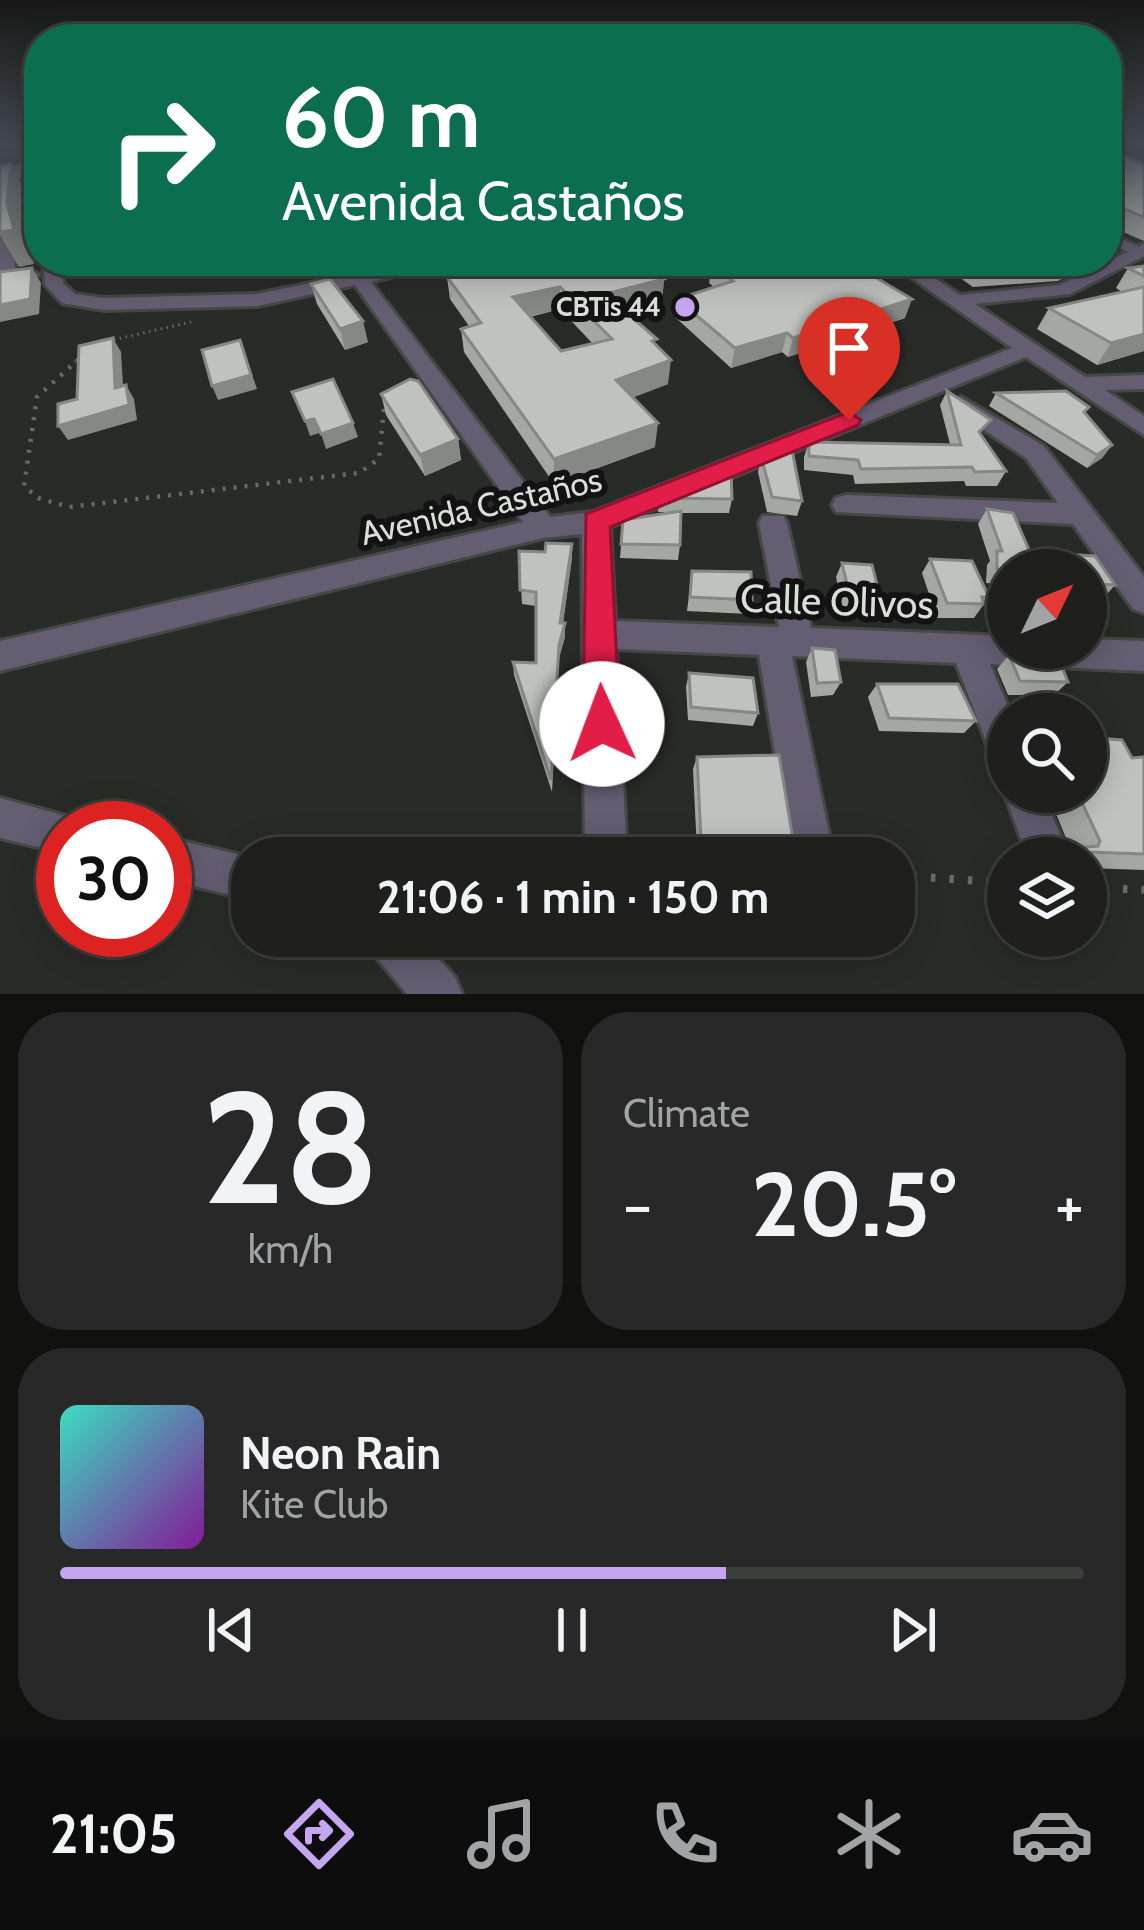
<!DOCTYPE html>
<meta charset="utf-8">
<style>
body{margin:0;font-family:Cabin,sans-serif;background:#272827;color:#f1f3f6;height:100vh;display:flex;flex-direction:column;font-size:45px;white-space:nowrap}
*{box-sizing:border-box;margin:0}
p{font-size:39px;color:#a1a3a4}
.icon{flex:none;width:66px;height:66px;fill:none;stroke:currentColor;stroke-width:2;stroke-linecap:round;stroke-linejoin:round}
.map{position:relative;height:994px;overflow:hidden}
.details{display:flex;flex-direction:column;gap:18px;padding:18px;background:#111210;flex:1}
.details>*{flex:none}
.hud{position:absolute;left:24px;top:24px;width:1098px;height:252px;border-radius:48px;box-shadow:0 6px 30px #0003,0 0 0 3px #3c3e3c;background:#0b6e4f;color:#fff;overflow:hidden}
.needle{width:78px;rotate:47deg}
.buttons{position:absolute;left:987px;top:549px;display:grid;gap:24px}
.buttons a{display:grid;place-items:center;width:120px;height:120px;border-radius:50%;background:#1f201e;box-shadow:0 6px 30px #0003,0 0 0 3px #3c3e3c;font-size:60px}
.speed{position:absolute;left:36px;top:801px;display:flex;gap:24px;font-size:60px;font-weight:700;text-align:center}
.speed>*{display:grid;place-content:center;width:156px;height:156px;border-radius:50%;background:#1f201e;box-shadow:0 6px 30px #0003,0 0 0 3px #3c3e3c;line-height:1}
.speed .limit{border:18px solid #d22;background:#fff;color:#111}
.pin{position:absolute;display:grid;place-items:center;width:102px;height:102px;color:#fff;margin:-123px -51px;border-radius:50% 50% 50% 0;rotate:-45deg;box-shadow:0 0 12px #0007}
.pin .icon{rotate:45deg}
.me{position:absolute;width:132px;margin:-66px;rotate:358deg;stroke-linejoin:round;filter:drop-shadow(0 0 9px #0008)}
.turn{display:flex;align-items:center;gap:42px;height:252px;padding:0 60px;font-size:54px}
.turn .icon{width:156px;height:156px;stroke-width:2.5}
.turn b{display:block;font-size:84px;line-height:102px}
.big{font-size:90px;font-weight:800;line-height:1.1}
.details .widget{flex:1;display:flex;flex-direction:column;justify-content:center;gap:18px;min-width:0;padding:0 42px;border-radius:48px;background:#272827}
.details .dial{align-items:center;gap:0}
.dial b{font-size:156px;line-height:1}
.song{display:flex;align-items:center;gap:36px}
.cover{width:144px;height:144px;border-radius:18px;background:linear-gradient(135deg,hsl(170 70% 55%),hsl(290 70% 35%))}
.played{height:12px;border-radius:6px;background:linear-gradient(90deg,#c5a7f1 65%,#3c3e3c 65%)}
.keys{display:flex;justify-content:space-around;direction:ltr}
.heat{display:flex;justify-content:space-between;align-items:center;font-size:66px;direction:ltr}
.details .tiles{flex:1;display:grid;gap:18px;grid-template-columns:1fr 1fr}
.widget:last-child{grid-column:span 2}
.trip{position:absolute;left:231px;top:837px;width:684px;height:120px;border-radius:48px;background:#1f201e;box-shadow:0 6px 30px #0003,0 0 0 3px #3c3e3c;font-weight:800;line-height:120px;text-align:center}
.tabs{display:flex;height:192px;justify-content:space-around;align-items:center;background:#0c0d0c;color:#a1a3a4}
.tabs .icon{width:84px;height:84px}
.tabs .on{color:#c5a7f1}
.tabs b{font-size:54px;color:#f1f3f6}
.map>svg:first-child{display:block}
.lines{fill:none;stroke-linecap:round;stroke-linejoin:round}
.service-far1-casing{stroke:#464845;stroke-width:10}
.service-casing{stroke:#464845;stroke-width:14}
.minor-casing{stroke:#464845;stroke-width:6}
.path-far2{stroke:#686a68;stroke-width:3;stroke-dasharray:1.5 4.5;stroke-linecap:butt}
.path-far1{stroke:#686a68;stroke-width:4.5;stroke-dasharray:3 8;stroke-linecap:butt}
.path{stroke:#686a68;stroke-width:8;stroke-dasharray:4.5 14;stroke-linecap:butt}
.service-far1{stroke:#655d72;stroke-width:8}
.service{stroke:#655d72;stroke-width:9}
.minor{fill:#655d72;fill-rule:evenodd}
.wall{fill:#a4a7a3;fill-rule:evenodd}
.shaded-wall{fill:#868885}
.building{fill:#bfc2be;stroke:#868885;stroke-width:3;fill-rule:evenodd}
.route{fill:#e11d48;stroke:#92132f;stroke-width:3}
.poi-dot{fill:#c5a7f1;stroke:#121312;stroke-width:4.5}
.labels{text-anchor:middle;stroke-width:12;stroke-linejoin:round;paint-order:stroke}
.far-poi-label{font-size:27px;font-weight:bold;fill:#dcdedc;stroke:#121312;text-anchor:end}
.street-label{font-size:33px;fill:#dcdedc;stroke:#121312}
.near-street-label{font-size:39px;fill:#dcdedc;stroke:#121312}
</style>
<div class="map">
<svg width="1144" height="994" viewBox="0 0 1144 994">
<rect width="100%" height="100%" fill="#292b28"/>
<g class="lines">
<g class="service-far1-casing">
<polyline id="service-far1" points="1107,237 1113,240"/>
</g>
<g class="service-casing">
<polyline id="service" points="1107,237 1139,252"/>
</g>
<g class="minor-casing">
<g id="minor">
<polygon points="39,180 39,188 12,194 15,272 31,270 40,275 31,280 0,283 0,188"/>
<polygon points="1144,244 1144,256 1070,294 975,304 1085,377 1144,375 1144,389 1105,390 1144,416 1144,435 1026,357 610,527 615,621 779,627 759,523 763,516 783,516 787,523 811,628 1008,636 1008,648 1086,648 1086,639 1144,641 1144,671 990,664 1011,714 1008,770 995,765 956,663 792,656 834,858 792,858 759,655 616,649 627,858 585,858 582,534 543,538 0,671 0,641 523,522 355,285 257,306 104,310 62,303 45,285 43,261 61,261 63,283 75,294 104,298 257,294 419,261 453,261 371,282 550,517 593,512 1012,348 888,261 909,261 960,295 1059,285"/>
<polygon points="961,397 1044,446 1144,577 1144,613 1133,609 1073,524 836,512 832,505 836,498 846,495 1058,503 1026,458 953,409 949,404"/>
<polygon points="1008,781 1008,792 1042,792 1070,858 1028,858 1004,792"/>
<polygon points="0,798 77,819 81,828 63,828 63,853 0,838"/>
<polygon points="165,837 253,858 252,900 165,879"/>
<polygon points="366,936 418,936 455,977 462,994 407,994 372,952"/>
</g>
</g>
<g class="path-far2">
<polyline points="108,341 191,322"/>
<polyline points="75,362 83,355"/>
</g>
<polyline class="path-far1" points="79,359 37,397 24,486 38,498 69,507 359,473 379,459 385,397"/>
<g class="path">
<polyline points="894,875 1008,883"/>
<polyline points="1086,887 1144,890"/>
</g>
<use href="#service-far1" class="service-far1"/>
<use href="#service" class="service"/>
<use href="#minor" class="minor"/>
</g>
<g class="wall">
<polygon points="1107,149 1144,165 1144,241 1107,225"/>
<polygon points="936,261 1094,261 1092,264 1058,281 973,287"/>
<polygon points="712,265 905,318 788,357 782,352 731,368 675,317 677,299 714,287 709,283"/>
<polygon points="1144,266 1144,351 1097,365 1037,329 1049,308 1122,292 1116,288 1128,268"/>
<path d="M 447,277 L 664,279 L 662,302 L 625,312 L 656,345 L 668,384 L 633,397 L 655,447 L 554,484 L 464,352 L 461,329 L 469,326 L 450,299 ZM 560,309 L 593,344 L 561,351 L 530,317 Z"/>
<polygon points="311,284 368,342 345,350 317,304"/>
<polygon points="947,391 1006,471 997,486 966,486 964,481 855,484 853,475 804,470 804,457 809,442 950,444 940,405"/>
<polygon points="996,393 1089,407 1084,413 1112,445 1102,458 1087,468 989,406"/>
<polygon points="381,394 458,439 461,460 425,476 386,415"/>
<polygon points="761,457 802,501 797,516 767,512 758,472"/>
<polygon points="660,498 732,499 729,513 681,513 680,545 678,560 620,558 623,520 670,512 658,512"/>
<polygon points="987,509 1013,513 1030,552 1095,556 1115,585 1102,600 1086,598 1086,570 1008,570 1008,585 986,583 987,565 990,561 978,524"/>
<polygon points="519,551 545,552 572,558 563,623 565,623 565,637 559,658 552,792 514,675 513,662 536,663 536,606 522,604"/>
<polygon points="930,559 989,597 974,618 937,618 922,573"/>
<polygon points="842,563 881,601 873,615 844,616 836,577"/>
<polygon points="692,571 752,600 748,614 687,611"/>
<polygon points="812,648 841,682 833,695 811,697 806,662"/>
<polygon points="1009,655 1068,682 1054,695 1008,695 997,669"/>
<polygon points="689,673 758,713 753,726 688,720 686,687"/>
<polygon points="877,684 976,721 964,733 879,731 868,697"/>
<polygon points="697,757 793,840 786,850 697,851 693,769"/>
<polygon points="1144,757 1144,870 1086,868 1086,858 1068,858 1073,855 1047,792 1086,792 1132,758"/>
</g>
<g class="shaded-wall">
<polygon points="21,163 28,175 19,179 28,195 26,235 34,264 19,267 0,235 0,171"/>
<polygon points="1069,261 1094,261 1092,264 1058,281"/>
<polygon points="32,268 41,283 39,314 0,322 0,305"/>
<polygon points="664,279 662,302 604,317 605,294"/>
<polygon points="560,287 560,309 514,320 513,297"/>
<polygon points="912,299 905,318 788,357 793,338"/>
<polygon points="363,321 368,342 345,350 340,329"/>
<polygon points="787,333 782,352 731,368 735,348"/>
<polygon points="1144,334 1144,351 1097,365 1111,343"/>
<polygon points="113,338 121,352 124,402 115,388"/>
<polygon points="240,340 257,389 218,400 212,386"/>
<polygon points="671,360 668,384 614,405 616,380"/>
<polygon points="126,385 134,399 137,420 68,440 58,426"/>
<polygon points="314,419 319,433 310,436 305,421"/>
<polygon points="353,423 358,437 326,449 321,434"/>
<polygon points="658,423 655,447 554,484 554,459"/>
<polygon points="458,439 461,460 425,476 420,455"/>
<polygon points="1112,445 1102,458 1087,468 1097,455"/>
<polygon points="572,544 572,558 561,637 560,623"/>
<polygon points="565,623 565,637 559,658 552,792 559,645"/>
</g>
<g class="building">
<polygon points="1107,149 1144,165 1144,217 1107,202"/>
<polygon points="11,164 7,203 14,230 0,232 0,167"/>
<path d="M 513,261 L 640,261 L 664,279 L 605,294 L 657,339 L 652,341 L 671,360 L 616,380 L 658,423 L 554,459 L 461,329 L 481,323 L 447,277 ZM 560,287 L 612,339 L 561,351 L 513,297 Z"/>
<polygon points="728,261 848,261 912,299 793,338 787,333 735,348 677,299 733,281 712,265"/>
<polygon points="974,261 1058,261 983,267"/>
<polygon points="1144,266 1144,276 1128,268"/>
<polygon points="32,268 30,299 0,305 0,272"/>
<polygon points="330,279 363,321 340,329 311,284"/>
<polygon points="1144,287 1144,334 1111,343 1049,308"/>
<polygon points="113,338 115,388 126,385 129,405 58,426 58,404 77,399 79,346"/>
<polygon points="240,340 251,375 212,386 202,350"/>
<polygon points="333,379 353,423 321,434 314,419 305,421 292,392"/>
<polygon points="410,379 418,381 458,439 420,455 381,394"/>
<polygon points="947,391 991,420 979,432 1006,471 975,472 972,467 861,469 858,460 809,456 809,442 961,445"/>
<polygon points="1066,391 1089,407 1084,412 1112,445 1097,455 996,393"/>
<polygon points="791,445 802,501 772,497 761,457"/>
<polygon points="731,469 732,499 660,498"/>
<polygon points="987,509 1013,513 1030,552 1095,556 1115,585 1086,583 1086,570 997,569 997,551 1002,551"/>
<polygon points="681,511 680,545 621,544 623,520"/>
<polygon points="546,543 572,544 560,623 565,623 559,645 551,780 513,662 536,663 536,592 520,590 519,551 545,552"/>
<polygon points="930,559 972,561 989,597 982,597 984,604 947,603"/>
<polygon points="842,563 872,565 881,601 851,601"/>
<polygon points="692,571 751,572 752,600 690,597"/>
<polygon points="812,648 835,650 841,682 817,683"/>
<polygon points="1009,655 1058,657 1068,682 1020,681"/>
<polygon points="689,673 753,678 758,713 691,707"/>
<polygon points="877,684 958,684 976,721 889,718"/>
<polygon points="1086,737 1122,740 1132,758 1144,757 1144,854 1088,852 1086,847 1098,846 1100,841 1077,792 1086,792"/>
<polygon points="779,755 793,840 701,840 697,757"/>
</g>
<linearGradient id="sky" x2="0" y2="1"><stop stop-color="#171816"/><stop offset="0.51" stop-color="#434a53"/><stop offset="1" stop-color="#434a53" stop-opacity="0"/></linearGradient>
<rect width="1144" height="283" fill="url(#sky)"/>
<polygon class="route" points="849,412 861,420 858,425 610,527 620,724 614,736 602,741 589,736 583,724 586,514"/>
<circle class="poi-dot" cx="685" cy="307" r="12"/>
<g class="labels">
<g class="far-poi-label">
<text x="661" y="316">CBTis 44</text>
</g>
<g class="street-label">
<text transform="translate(481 506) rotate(-13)" y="12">Avenida Castaños</text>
</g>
<g class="near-street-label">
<text transform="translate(837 601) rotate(2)" y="14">Calle Olivos</text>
</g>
</g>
</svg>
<div class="buttons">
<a><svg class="needle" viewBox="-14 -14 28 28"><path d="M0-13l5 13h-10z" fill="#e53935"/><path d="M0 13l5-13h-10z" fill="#a1a3a4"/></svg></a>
<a><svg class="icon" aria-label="search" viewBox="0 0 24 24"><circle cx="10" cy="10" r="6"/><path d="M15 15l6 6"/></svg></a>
<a><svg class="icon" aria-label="layers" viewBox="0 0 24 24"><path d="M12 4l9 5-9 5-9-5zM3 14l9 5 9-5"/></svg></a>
</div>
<div class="speed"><div class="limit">30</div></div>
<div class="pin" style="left:849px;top:420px;background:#d93025"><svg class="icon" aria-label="arrive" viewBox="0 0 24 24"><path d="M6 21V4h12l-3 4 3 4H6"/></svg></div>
<svg class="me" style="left:602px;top:724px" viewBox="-20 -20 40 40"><circle r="19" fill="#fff"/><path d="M0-13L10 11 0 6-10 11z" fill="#e11d48"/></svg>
<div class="trip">21:06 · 1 min · 150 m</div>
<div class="hud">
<div class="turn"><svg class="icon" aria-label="right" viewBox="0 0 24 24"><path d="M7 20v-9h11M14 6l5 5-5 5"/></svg><div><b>60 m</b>Avenida Castaños</div></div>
</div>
</div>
<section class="details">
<div class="tiles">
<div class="widget dial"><b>28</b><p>km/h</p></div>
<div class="widget"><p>Climate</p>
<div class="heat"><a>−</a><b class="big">20.5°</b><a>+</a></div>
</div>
<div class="widget">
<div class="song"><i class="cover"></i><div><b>Neon Rain</b><p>Kite Club</p></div></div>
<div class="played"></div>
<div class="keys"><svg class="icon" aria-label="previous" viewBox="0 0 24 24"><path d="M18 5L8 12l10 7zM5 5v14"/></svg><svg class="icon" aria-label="pause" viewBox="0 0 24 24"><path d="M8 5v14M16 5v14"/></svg><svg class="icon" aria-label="next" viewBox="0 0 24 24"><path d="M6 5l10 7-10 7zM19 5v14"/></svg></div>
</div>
</div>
</section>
<nav class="tabs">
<b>21:05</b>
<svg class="icon on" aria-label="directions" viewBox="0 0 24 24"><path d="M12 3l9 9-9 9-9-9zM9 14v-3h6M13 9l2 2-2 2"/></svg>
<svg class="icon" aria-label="music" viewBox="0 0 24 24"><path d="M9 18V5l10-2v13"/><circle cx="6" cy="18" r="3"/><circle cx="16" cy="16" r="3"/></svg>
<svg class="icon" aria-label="phone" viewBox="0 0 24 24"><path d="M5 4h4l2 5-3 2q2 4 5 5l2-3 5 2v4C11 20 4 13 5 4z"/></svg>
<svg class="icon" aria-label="climate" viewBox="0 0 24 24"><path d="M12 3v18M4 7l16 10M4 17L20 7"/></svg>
<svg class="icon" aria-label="car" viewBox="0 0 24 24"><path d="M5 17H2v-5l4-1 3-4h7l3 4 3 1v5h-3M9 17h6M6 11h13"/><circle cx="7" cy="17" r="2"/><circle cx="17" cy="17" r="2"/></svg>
</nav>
